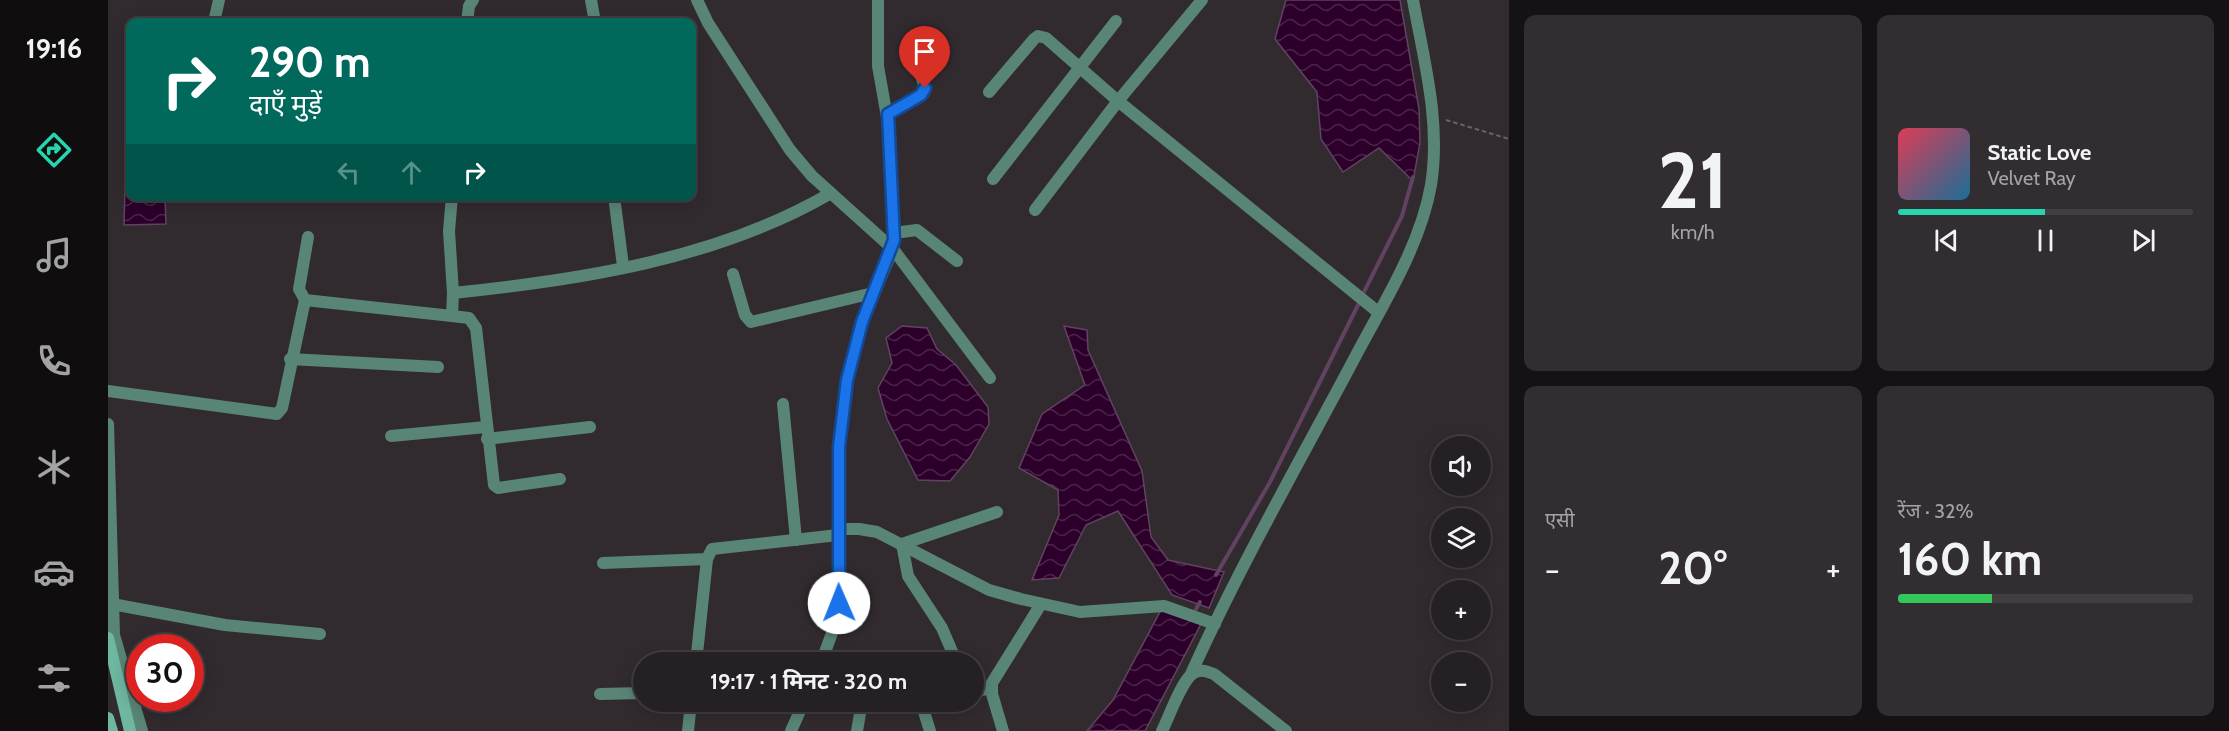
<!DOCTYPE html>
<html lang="hi">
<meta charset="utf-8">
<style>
body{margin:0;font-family:Cabin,"Noto Sans Devanagari",sans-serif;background:#312d31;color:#f1f3f6;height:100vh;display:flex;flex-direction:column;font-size:22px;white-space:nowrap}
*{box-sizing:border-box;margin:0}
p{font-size:20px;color:#a3a3a6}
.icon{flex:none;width:33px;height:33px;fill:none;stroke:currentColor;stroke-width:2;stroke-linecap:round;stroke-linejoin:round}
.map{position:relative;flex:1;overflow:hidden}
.sheet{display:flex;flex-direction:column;gap:15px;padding:15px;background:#141214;width:720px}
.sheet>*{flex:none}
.banner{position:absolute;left:18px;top:18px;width:570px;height:183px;border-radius:12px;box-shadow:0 3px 15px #0003,0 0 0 2px #423e41;background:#00695c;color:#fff;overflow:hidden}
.fabs{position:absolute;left:1323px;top:436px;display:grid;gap:12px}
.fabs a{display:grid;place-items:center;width:60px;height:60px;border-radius:50%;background:#252024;box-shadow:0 3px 15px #0003,0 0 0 2px #423e41;font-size:30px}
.speed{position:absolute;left:18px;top:634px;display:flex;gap:12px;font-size:30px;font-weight:700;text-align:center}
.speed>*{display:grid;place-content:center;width:78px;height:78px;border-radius:50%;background:#252024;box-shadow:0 3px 15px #0003,0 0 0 2px #423e41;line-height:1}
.speed .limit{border:9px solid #d22;background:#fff;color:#111}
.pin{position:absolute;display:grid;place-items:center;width:51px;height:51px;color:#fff;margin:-62px -26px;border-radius:50% 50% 50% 0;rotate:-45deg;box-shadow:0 0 6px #0007}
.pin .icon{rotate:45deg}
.me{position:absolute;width:66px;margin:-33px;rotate:359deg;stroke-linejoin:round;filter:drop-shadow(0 0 4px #0008)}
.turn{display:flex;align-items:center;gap:21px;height:126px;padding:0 24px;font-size:27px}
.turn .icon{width:78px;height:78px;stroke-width:2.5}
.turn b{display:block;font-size:42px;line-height:51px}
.lanes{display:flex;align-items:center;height:57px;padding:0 24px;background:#0003;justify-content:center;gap:30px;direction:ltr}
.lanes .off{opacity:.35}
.big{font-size:45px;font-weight:700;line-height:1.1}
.sheet .widget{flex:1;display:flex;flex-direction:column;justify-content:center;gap:9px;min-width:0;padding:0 21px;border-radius:12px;background:#312d31}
.sheet .dial{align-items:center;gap:0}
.dial b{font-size:78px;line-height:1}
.song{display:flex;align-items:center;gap:18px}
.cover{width:72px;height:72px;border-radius:9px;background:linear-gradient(135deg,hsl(350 70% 55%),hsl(200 70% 35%))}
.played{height:6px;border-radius:3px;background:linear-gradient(90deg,#25d5ae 50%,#423e41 50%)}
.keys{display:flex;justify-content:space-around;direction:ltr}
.heat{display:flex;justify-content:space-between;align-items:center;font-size:33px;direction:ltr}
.charge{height:9px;border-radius:4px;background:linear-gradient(90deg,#34c759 32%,#423e41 0)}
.sheet .tiles{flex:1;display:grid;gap:15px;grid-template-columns:repeat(2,1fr)}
.trip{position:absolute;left:525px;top:652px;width:351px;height:60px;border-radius:30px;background:#252024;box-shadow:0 3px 15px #0003,0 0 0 2px #423e41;font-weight:700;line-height:60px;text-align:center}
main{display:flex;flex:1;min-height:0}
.dock{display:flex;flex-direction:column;width:108px;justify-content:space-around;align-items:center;background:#0f0d0e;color:#a3a3a6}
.dock .icon{width:42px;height:42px}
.dock .active{color:#25d5ae}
.dock b{font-size:27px;color:#f1f3f6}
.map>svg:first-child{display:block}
.water{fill:url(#water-waves);stroke:#624261;stroke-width:1.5}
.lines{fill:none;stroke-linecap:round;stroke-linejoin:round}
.stream{stroke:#624261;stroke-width:4}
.path{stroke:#696368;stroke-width:2;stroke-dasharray:4.5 3;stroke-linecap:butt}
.minor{stroke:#598577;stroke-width:12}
.secondary{stroke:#6eb7a1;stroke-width:12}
.route-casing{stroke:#114b97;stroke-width:15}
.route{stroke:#1a73e8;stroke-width:10}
</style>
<main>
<nav class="dock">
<b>19:16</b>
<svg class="icon active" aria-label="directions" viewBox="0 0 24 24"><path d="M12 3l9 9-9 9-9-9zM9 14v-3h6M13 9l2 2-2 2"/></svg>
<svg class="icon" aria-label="music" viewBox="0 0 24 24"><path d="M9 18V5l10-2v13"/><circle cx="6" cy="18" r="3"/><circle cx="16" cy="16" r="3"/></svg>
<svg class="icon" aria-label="phone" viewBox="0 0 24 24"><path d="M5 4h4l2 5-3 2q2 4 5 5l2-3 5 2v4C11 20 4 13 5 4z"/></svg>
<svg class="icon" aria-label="climate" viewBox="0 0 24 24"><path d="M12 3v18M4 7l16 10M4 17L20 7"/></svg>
<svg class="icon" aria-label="car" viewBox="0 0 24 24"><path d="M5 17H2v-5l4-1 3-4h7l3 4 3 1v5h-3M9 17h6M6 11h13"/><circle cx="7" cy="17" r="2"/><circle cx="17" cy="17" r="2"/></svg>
<svg class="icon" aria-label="filters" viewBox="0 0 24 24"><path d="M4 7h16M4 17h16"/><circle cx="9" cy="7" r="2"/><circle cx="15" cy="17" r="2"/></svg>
</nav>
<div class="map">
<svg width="1401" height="731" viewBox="0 0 1401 731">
<defs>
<pattern id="water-waves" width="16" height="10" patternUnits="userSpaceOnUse" patternTransform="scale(1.5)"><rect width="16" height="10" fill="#2c002a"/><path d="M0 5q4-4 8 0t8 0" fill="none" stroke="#4a2549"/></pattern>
</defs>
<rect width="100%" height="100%" fill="#312b30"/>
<g class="water">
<polygon points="1178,0 1292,0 1311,109 1312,143 1305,181 1271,148 1235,172 1213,139 1209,92 1167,39"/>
<polygon points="17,187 22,187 22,196 57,197 58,224 16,225"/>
<polygon points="794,326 819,328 829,349 848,365 880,407 881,424 862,457 842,481 810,480 779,419 770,388 784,363 778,338"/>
<polygon points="956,326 979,330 980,350 1034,471 1043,537 1060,560 1116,572 1101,608 1064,595 1010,511 978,525 951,578 924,580 951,515 950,490 911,468 934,414 977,385"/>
<polygon points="1053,610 1094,622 1037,731 979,731 1005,700"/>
</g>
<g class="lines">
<g class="stream">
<polyline points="1256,292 1294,216 1305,177"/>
<polyline points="1108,575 1162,482 1250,305"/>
<polyline points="1088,609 1092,602"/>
</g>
<polyline class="path" points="1338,120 1401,139"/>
<g class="minor">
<polyline points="483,0 487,22"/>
<polyline points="589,0 600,23 682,150 704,176 785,249 882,378"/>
<polyline points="106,22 111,0"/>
<polyline points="359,22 361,6 365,0"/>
<polyline points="881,92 926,39 930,36 938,38 1010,101 1270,312"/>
<polyline points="780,114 816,93 817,88 808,60"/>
<polyline points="885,179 1008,21"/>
<polyline points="344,196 341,231 345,293"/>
<polyline points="506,196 515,266"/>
<polyline points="927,210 1010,101 1094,0"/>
<polyline points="786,233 809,230 849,261"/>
<polyline points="625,274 637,315 643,322 765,293"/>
<polyline points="197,300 191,289 200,237"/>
<polyline points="344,316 361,318 368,328 386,485 390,488 452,479"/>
<polyline points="182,359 330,367"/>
<path d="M 0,391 L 169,414 L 174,408 L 197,300 L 344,316 L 345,293 C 472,280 610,259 723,193"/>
<polyline points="675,404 688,540"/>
<polyline points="0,424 6,635 34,731"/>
<polyline points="283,436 378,427"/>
<polyline points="379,439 482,427"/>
<polyline points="730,529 751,529 769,532 881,590 913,599 972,612 1056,606 1107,624"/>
<polyline points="495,563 599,559"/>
<polyline points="4,604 117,625 212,634"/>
<polyline points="588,663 599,559 604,549 730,535"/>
<polyline points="713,663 731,614 731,448 739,380 754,322 785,249 786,239 782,134 770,66 770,0"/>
<polyline points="760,663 760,658"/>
<polyline points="849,663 834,628 800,576 794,544 889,512"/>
<path d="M 1083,674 C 1131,568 1189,466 1244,363 C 1273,307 1312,248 1323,185 C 1333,122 1316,61 1305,0"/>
<polyline points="866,692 883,688"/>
<polyline points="492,694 536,693"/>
<polyline points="813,702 822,731"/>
<polyline points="580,731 583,702"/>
<polyline points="683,731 696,702"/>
<polyline points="749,731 754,702"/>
<polyline points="895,731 884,694 884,683 933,604"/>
<path d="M 1054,731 C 1061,717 1072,685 1083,675 C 1090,668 1098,671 1106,674 L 1178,731"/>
</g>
<g class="secondary">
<polyline points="0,638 22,731"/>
<polyline points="0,718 4,731"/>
</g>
</g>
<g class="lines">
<g class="route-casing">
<polyline id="route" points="731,603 731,447 739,380 754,322 786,240 780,114 813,95 817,88"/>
</g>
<use href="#route" class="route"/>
</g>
</svg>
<div class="fabs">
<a><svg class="icon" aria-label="sound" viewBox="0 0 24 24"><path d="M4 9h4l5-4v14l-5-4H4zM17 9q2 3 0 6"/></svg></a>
<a><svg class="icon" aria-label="layers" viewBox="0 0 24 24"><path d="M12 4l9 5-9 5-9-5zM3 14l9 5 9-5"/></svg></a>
<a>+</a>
<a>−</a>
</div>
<div class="speed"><div class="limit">30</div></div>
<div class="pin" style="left:817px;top:88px;background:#d93025"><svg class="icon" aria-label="arrive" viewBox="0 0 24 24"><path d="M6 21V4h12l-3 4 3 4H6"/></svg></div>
<svg class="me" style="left:731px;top:603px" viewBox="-20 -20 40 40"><circle r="19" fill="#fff"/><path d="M0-13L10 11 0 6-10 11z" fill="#1a73e8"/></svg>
<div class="trip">19:17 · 1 मिनट · 320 m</div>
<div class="banner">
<div class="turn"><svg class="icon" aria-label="right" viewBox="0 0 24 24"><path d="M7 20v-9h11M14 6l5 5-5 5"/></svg><div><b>290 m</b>दाएँ मुड़ें</div></div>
<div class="lanes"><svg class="icon off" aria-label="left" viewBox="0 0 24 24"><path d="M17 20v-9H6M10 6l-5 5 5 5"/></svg><svg class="icon off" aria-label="ahead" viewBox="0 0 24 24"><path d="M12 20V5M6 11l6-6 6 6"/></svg><svg class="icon" aria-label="right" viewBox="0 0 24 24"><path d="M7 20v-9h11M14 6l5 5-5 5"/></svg></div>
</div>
</div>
<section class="sheet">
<div class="tiles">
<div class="widget dial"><b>21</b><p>km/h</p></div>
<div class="widget">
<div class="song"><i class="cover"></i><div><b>Static Love</b><p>Velvet Ray</p></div></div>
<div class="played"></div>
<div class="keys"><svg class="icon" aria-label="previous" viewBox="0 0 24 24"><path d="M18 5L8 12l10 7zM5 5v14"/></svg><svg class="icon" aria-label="pause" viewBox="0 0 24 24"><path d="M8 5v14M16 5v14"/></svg><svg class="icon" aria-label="next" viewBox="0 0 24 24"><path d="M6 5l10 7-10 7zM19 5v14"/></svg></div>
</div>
<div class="widget"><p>एसी</p>
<div class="heat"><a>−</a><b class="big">20°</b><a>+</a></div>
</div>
<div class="widget"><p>रेंज · 32%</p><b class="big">160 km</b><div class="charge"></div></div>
</div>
</section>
</main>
